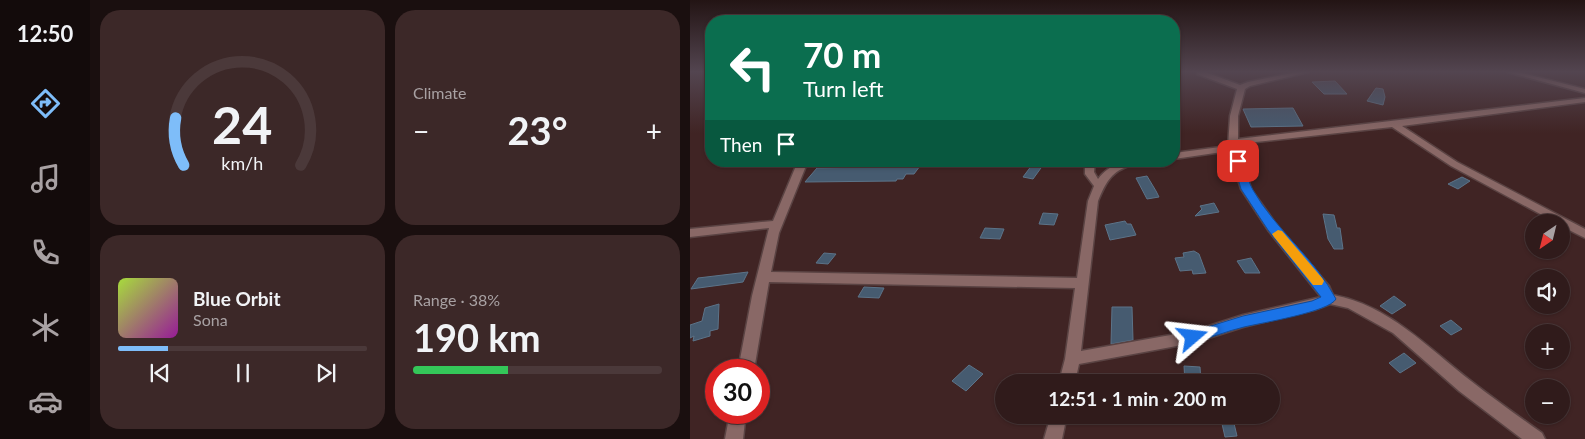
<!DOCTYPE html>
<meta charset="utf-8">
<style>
body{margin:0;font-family:Lato,sans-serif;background:#3c2828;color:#f1f3f6;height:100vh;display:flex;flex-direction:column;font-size:19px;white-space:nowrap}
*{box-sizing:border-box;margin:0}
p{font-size:16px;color:#a8a1a3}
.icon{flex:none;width:28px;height:28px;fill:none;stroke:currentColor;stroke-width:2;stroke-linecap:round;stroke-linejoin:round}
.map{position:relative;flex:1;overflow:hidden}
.side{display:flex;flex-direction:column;gap:10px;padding:10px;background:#1a0f0f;width:600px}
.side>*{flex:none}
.banner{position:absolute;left:15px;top:15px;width:475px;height:152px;border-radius:20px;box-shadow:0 1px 4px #0004,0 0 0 1px #4b393a;background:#0b6e4f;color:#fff;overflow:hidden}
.needle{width:32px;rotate:215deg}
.buttons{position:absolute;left:835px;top:214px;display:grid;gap:10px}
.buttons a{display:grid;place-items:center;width:45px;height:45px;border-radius:50%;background:#301b1b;box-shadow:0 1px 4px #0004,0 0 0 1px #4b393a;font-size:25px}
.speed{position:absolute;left:15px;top:359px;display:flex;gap:10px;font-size:25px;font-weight:700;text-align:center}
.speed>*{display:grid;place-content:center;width:65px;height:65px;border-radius:50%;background:#301b1b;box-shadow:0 1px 4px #0004,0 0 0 1px #4b393a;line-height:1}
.speed .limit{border:8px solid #d22;background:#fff;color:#111}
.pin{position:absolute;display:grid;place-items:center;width:42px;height:42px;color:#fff;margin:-21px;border-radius:10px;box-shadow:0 2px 8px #0006}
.me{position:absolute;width:55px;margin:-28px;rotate:73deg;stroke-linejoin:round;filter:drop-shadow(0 0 4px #0008)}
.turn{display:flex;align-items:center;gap:18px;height:105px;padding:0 15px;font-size:22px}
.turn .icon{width:65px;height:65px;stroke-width:2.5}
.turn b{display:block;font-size:35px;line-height:42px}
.then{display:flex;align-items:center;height:48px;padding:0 15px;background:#0003;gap:10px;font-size:19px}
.big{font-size:38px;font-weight:700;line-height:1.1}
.side .card{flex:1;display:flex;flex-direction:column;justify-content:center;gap:8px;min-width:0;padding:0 18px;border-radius:20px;background:#3c2828}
.side .dial{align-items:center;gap:0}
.dial svg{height:130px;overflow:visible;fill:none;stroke:#4b393a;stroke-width:7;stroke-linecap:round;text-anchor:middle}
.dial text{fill:#f1f3f6;stroke:none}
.song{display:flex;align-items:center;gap:15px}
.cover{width:60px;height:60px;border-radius:8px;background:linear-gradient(135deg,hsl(80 70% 55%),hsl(300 70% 35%))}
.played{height:5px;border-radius:2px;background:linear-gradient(90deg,#7ebdf9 20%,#4b393a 20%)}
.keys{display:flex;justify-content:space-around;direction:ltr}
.heat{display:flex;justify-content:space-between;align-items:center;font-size:28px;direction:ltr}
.charge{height:8px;border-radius:4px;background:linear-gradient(90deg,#34c759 38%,#4b393a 0)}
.side .tiles{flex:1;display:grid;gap:10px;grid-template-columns:repeat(2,1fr)}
.trip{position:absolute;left:305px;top:374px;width:285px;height:50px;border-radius:25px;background:#301b1b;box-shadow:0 1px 4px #0004,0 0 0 1px #4b393a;font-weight:700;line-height:50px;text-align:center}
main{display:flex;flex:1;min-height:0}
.tab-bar{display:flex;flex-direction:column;width:90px;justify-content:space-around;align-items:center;background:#130b0b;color:#a8a1a3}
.tab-bar .icon{width:35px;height:35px}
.tab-bar .on{color:#7ebdf9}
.tab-bar b{font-size:22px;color:#f1f3f6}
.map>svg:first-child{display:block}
.building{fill:#465b70;stroke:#5c7388}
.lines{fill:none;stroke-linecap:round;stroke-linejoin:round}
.minor-casing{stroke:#5a4343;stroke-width:3}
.minor{fill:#896866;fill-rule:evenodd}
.route{fill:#1a73e8;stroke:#114b97}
.slow{fill:#f59e0b}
</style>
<main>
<nav class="tab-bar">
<b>12:50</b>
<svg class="icon on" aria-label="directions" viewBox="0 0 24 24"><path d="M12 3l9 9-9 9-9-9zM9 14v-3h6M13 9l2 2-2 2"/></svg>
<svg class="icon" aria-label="music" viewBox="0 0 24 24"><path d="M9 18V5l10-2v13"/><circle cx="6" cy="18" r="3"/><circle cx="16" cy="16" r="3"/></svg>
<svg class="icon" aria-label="phone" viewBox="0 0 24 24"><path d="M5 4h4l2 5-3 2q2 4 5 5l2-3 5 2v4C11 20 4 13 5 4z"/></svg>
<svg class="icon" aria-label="climate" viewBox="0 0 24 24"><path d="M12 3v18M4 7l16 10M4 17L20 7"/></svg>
<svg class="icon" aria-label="car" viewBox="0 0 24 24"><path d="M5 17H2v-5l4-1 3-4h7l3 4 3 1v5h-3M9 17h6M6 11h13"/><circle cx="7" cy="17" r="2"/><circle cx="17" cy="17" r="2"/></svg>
</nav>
<section class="side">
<div class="tiles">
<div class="card dial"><svg viewBox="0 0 100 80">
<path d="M14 69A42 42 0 1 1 86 69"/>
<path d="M14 69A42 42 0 0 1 9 40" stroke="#7ebdf9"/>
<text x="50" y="56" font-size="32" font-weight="700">24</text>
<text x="50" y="72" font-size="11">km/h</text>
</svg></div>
<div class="card"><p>Climate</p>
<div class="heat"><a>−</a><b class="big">23°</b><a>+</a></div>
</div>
<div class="card">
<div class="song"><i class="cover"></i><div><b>Blue Orbit</b><p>Sona</p></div></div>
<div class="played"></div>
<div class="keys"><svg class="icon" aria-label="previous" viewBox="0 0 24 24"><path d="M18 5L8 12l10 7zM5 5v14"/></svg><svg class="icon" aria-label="pause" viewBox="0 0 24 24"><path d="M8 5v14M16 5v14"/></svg><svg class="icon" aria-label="next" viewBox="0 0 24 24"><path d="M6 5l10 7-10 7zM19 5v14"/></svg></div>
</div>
<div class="card"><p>Range · 38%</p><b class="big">190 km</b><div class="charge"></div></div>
</div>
</section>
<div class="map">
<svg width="895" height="439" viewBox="0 0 895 439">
<rect width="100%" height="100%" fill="#402424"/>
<g class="building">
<polygon points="645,81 657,94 634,94 622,82"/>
<polygon points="686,88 693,89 695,97 693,105 677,101"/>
<polygon points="603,108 613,126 561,127 553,109"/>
<polygon points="183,161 219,161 215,165 230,166 224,174 216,174 213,179 207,179 206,181 115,182 127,168 182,167"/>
<polygon points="345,161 356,161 343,179 333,177"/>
<polygon points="457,176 466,191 469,197 457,199 446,178"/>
<polygon points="772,177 780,181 768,189 758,184"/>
<polygon points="524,203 529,212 505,216 512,209 510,206"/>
<polygon points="353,213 368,214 364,225 349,224"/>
<polygon points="633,214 644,215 647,228 650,228 653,249 644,249 638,239"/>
<polygon points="435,221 437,224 441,224 446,235 420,240 415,225"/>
<polygon points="295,228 314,229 310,239 290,238"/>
<polygon points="504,251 509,254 516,273 503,274 502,270 490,271 485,258 494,257 493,253"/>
<polygon points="134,253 146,254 138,264 126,263"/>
<polygon points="561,258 570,273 555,273 547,261"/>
<polygon points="58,272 53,282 1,289 8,278"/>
<polygon points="174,287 194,288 189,298 168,297"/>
<polygon points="704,296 716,305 702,314 690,306"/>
<polygon points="29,304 28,329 20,331 20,336 3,341 4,336 0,338 0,325 12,321 15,308"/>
<polygon points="422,307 442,307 443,340 421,344"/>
<polygon points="761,320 772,329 761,335 750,326"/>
<polygon points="714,353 726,363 710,373 699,363"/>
<polygon points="279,365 293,374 276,391 262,381"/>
<polygon points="494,366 510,367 511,382 495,382"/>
<polygon points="530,415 542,415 547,436 535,437"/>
</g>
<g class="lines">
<g class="minor-casing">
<g id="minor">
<path d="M 507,72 L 515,72 L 550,85 L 558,82 L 607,72 L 619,72 L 560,86 L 555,89 L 548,116 L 548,139 L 895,98 L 895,102 L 712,126 L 767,162 L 895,229 L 895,238 L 871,226 L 871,222 L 865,222 L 761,166 L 702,127 L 548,144 L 561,189 L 586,224 L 639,286 L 643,295 C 699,305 738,348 781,381 C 804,399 828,416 852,433 L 855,439 L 832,439 L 769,391 L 703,333 L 658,308 L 640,304 L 624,310 L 553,327 L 503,343 L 389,364 L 385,382 L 369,382 L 375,359 L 385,288 L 79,282 L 64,370 L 48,370 L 62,296 L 79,228 L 0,237 L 0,229 L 83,221 L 108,161 L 118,161 L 89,233 L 81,272 L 387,278 L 398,201 L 404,186 L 395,174 L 395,161 L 405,161 L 404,172 L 408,179 C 420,163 435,161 453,161 C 448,165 440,165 434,168 C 419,174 414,187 408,201 L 391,351 L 503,331 L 553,315 L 631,297 L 578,230 L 551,189 L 539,151 L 484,159 L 484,153 L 538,146 L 540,116 L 547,89 L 507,74 Z"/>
<polygon points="817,72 828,72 895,89 895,93"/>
<polygon points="40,412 56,412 53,439 35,439"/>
<polygon points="361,415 377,415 372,439 354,439"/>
</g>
</g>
<use href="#minor" class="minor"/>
</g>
<linearGradient id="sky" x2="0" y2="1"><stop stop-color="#231414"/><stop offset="0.54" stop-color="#534550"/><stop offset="1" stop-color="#534550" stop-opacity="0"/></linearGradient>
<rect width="895" height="133" fill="url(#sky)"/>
<path class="route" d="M 548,158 L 553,161 C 556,170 558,182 563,190 C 585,229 626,260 646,299 C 639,312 571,323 554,327 C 537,331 520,338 503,343 L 498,341 L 495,337 L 498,333 L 553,316 L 622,301 L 631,297 L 578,230 L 551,189 L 543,161 Z"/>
<polygon class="slow" points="588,230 592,231 632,278 634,281 632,285 623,285 584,237 582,234"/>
</svg>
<div class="buttons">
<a><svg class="needle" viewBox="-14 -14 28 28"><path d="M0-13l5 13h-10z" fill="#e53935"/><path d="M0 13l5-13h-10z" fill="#a8a1a3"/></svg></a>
<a><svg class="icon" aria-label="sound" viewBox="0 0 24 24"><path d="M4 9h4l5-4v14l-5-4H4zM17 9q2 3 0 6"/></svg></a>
<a>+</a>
<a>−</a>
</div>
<div class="speed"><div class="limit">30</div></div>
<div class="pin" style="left:548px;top:161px;background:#d93025"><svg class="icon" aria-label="arrive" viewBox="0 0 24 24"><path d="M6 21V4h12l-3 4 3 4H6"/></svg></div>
<svg class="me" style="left:503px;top:337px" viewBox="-20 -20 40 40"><path d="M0-17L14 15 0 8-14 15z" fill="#1a73e8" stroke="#fff" stroke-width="4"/></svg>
<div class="trip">12:51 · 1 min · 200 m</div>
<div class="banner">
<div class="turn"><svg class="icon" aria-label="left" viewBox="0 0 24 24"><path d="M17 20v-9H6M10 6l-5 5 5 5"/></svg><div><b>70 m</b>Turn left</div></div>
<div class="then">Then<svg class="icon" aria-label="arrive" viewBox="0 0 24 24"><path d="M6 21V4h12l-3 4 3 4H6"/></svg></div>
</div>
</div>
</main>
